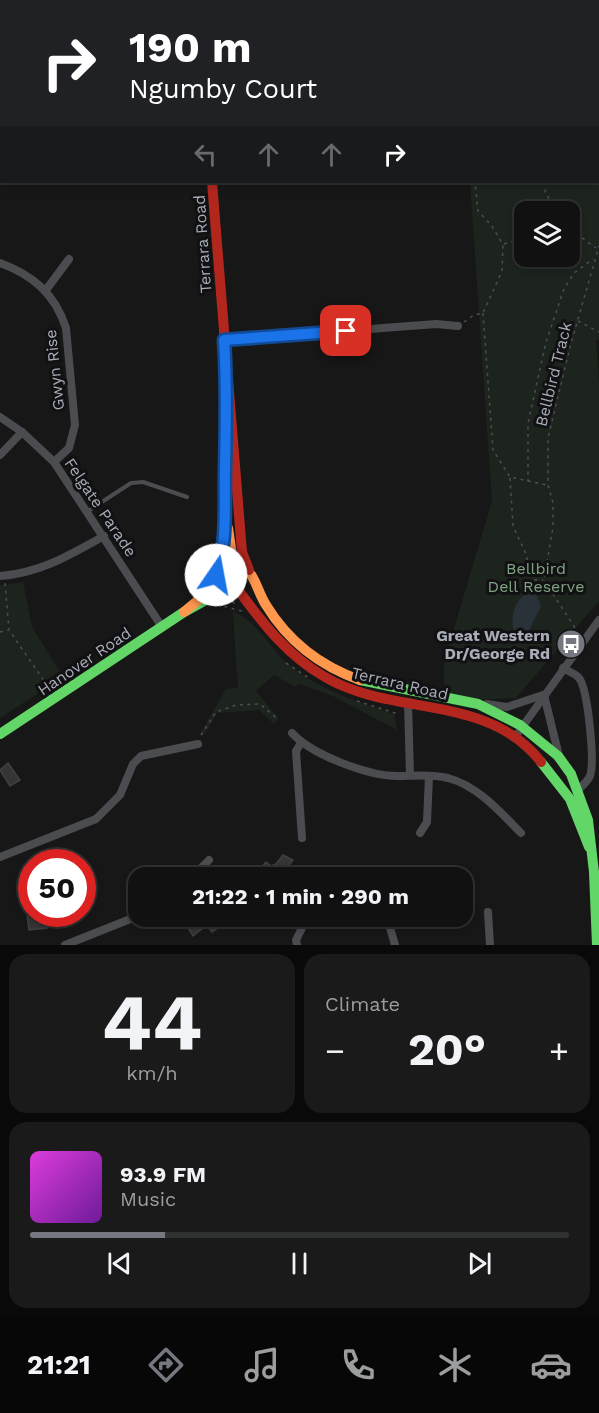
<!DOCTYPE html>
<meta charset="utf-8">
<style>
body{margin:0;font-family:"Work Sans",sans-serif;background:#1a1a1a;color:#f1f3f6;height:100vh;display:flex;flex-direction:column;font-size:22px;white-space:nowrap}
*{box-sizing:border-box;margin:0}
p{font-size:20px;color:#9c9d9f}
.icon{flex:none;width:33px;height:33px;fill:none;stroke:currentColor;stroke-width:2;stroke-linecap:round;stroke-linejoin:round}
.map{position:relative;height:945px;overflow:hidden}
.side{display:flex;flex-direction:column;gap:9px;padding:9px;background:#090909;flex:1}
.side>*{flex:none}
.banner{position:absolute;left:0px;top:0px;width:600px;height:183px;box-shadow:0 3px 9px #0003,0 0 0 2px #303131;background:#202124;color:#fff;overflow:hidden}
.buttons{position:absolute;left:514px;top:201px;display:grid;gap:12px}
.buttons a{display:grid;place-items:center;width:66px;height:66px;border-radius:12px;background:#111;box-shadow:0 3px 9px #0003,0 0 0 2px #303131;font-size:30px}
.speed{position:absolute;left:18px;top:849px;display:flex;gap:12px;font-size:30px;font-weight:700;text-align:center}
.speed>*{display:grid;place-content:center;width:78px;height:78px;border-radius:50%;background:#111;box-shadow:0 3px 9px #0003,0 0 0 2px #303131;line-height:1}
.speed .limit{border:9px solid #d22;background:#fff;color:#111}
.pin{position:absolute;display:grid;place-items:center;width:51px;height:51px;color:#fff;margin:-26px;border-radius:12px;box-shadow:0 3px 9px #0006}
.me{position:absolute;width:66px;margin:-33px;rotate:12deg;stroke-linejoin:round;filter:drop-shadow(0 0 4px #0008)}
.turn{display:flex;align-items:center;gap:21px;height:126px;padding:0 30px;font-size:27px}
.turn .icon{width:78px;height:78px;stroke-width:2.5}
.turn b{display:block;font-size:42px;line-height:51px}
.lanes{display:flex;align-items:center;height:57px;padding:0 30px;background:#0003;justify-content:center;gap:30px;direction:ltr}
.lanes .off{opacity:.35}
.big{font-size:45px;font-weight:700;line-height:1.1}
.side .widget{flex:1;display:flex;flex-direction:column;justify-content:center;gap:9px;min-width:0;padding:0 21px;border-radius:18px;background:#1a1a1a}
.side .dial{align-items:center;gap:0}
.dial b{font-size:78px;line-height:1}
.song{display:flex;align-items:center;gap:18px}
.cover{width:72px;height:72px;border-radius:9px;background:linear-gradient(135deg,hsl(300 70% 55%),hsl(280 70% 35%))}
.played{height:6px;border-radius:3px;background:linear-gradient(90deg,#757880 25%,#303131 25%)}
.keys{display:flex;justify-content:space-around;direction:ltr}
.heat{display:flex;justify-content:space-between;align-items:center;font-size:33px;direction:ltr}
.side .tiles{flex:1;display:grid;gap:9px;grid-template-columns:1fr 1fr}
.widget:last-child{grid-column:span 2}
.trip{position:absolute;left:128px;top:867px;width:345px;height:60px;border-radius:18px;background:#111;box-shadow:0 3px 9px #0003,0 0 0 2px #303131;font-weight:700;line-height:60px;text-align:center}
.dock{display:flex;height:96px;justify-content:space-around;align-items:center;background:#070707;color:#9c9d9f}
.dock .icon{width:42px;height:42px}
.dock .on{color:#757880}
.dock b{font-size:27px;color:#f1f3f6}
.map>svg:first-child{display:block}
.green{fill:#1d241e;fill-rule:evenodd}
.water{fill:#2a3239}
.building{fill:#353536;stroke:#3f4043;stroke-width:1.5}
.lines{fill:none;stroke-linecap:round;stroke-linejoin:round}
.path{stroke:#4d4e52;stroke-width:1.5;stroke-dasharray:3 4.5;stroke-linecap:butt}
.lane{stroke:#4b4c50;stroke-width:4}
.street{stroke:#4b4c50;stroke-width:8}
.fast{stroke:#63d668;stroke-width:10}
.slow{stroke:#ff974d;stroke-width:10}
.jam{stroke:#b3261e;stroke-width:10}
.route-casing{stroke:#114b97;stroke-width:15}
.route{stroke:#1a73e8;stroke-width:10}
.labels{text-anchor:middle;stroke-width:6;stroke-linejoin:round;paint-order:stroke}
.street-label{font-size:16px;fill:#a8adb8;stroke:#111113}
.park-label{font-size:16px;fill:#7fa381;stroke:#111113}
.poi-label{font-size:16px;font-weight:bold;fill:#a8adb8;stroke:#111113;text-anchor:end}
</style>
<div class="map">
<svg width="599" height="945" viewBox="0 0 599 945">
<rect width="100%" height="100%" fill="#171717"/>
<g class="green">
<polygon points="0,0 186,0 186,1 2,2 0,64"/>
<path d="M 457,0 L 599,0 L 599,340 L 596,339 L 599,385 L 599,601 L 516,698 L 479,700 L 444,691 L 444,662 L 492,501 L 470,182 L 598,182 L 598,2 ZM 525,212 L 570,212 L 570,256 L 525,256 Z"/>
<polygon points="23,582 32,627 63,677 0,718 0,585"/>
<path d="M 233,612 C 257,620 270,649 289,665 C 320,690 358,702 394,714 L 397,730 L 333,696 L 300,684 L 295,687 L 274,675 L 256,691 L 279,719 L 274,724 L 259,710 L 217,713 L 205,734 L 201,732 L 226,689 L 238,688 Z"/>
</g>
<path class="water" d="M 534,589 L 541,606 L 527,635 L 515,634 C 508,617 516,595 534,589 Z"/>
<g class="building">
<polygon points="8,763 20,780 10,786 0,770"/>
<polygon points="283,855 293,860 280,878 271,878 260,869 266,862 271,866 276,864"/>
<polygon points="27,914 37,914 37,919 46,918 47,928 29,930"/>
<polygon points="181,916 214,916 221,926 212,932 207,925 193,936"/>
</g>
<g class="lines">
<g class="path">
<polyline points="465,0 465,2"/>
<polyline points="566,0 568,2"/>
<polyline points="541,2 542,0"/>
<polyline points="592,2 593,0"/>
<polyline points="598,146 599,147"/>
<polyline points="547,182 545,192 557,212"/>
<polyline points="570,229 596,248"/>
<polyline points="504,244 525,237"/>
<polyline points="483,313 493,450 510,477 547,485"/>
<polyline points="578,321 599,332"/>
<polyline points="464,322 474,315 483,313 502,271 503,245 492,226 478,211 475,182"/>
<polyline points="510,478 513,526 527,556 527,580 543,580"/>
<polyline points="528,482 528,423 546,342 564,289 574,273 593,259"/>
<polyline points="5,583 9,630 49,688"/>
<polyline points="221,601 222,606 242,611"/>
<polyline points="225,601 235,603"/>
<polyline points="0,632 8,630"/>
<polyline points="579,634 544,580 553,527 553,503 548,485 548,438 570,347 599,246"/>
<polyline points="286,663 309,678"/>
<polyline points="357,701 398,714"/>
<polyline points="201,735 216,712 236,705 260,704 279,720"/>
</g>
<polyline class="lane" points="88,511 131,483 143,482 187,497"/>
<g class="street">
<path d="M 0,263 C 33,275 55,294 66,328 L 75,425 L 69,448 L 54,462"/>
<polyline points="46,290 69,259"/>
<polyline points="224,340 436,324 458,326"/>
<polyline points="0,417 22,432 54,462 162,627"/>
<polyline points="0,455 22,432"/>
<path d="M 0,576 C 40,573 70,555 104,536"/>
<path d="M 563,668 C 568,671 576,674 579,678 C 588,689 595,762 590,776 C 588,781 582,786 578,790"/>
<polyline points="544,695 559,756"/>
<polyline points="408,702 410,775"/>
<polyline points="487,704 507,707 543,695"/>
<path d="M 292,733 C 311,754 367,776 397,776 C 414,776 431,774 448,778 C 478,786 500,812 521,833"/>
<polyline points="515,737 599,620"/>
<polyline points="301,743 296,751 302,838"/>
<polyline points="420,833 427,822 429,776"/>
<polyline points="0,857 96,819 120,795 133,764 141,756 198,744"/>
<polyline points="191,878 209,860"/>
<polyline points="488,912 490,945"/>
<polyline points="389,924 395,945"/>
<polyline points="65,945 138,916"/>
<polyline points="297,945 296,940 302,928"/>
</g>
<g class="fast">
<polyline points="200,0 200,2"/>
<polyline points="360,680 478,704 520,725 558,756 571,774 588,820 594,872 597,945"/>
<polyline points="0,734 184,612 222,591 234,589"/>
<polyline points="541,762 570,799 589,847"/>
</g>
<g class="slow">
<polyline points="228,528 234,570"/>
<path d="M 184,612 L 234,570 L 245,568 C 256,577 258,593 266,605 C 288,641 320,666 360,680"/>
</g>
<g class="jam">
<polyline points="0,149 2,149"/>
<polyline points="212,182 242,552 249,570"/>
<polyline points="210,588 222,551 226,423"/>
<path d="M 239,591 C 264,625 288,656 325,677 C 392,717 488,693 541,762"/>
</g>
</g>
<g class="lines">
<g class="route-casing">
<path id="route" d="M 216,575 C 228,542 224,504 225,469 C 226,426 227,383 224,340 L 346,331"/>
</g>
<use href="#route" class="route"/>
</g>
<defs>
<g id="bus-disc" transform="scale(1.5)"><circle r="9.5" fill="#757880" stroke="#111113"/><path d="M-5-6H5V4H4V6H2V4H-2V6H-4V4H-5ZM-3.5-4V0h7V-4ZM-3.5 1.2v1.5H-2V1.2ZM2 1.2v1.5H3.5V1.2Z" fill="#fff"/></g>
</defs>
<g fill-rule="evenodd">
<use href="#bus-disc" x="571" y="644"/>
</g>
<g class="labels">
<g class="street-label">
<text transform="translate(202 244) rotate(-94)" y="6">Terrara Road</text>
<text transform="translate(54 370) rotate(-96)" y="6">Gwyn Rise</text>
<text transform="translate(553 374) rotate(-76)" y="6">Bellbird Track</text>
<text transform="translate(101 507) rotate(56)" y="6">Felgate Parade</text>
<text transform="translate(84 661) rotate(-34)" y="6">Hanover Road</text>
<text transform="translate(400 683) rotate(13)" y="6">Terrara Road</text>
</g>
<g class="park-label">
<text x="536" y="574">Bellbird<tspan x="536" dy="18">Dell Reserve</tspan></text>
</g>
<g class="poi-label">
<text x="550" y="641">Great Western<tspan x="550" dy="18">Dr/George Rd</tspan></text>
</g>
</g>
</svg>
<div class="buttons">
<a><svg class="icon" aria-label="layers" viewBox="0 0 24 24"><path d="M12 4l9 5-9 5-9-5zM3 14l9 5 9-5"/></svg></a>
</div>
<div class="speed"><div class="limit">50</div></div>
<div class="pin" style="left:346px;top:331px;background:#d93025"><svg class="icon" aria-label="arrive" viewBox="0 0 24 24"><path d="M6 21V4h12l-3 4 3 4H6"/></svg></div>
<svg class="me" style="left:216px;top:575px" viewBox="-20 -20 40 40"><circle r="19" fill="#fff"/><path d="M0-13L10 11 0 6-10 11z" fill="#1a73e8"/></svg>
<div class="trip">21:22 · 1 min · 290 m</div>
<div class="banner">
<div class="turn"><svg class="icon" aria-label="right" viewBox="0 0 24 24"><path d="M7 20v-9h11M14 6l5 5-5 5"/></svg><div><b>190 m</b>Ngumby Court</div></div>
<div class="lanes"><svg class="icon off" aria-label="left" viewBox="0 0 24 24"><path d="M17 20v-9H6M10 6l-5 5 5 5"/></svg><svg class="icon off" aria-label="ahead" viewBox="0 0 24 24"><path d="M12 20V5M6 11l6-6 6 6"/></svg><svg class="icon off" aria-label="ahead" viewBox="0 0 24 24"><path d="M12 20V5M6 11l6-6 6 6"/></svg><svg class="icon" aria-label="right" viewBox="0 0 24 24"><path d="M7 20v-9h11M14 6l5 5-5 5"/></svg></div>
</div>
</div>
<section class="side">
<div class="tiles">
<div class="widget dial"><b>44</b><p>km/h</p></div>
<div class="widget"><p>Climate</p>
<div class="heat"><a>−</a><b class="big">20°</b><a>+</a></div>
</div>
<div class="widget">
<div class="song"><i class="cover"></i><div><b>93.9 FM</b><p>Music</p></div></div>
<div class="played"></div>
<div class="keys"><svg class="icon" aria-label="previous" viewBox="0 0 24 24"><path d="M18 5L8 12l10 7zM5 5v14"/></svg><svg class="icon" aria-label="pause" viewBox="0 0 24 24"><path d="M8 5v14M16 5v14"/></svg><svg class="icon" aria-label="next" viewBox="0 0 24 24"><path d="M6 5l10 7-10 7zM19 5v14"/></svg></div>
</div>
</div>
</section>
<nav class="dock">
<b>21:21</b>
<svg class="icon on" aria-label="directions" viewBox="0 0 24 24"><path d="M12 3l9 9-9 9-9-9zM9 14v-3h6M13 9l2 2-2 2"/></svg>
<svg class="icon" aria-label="music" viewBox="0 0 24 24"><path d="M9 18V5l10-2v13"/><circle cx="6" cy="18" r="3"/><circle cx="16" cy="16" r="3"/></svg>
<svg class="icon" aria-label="phone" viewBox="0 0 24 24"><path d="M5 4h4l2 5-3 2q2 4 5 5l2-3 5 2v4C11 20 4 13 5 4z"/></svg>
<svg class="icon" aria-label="climate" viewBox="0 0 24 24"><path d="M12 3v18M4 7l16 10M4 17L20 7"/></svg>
<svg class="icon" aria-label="car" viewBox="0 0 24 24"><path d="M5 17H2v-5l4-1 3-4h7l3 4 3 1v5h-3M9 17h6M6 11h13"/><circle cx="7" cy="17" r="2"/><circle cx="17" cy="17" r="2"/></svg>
</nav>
